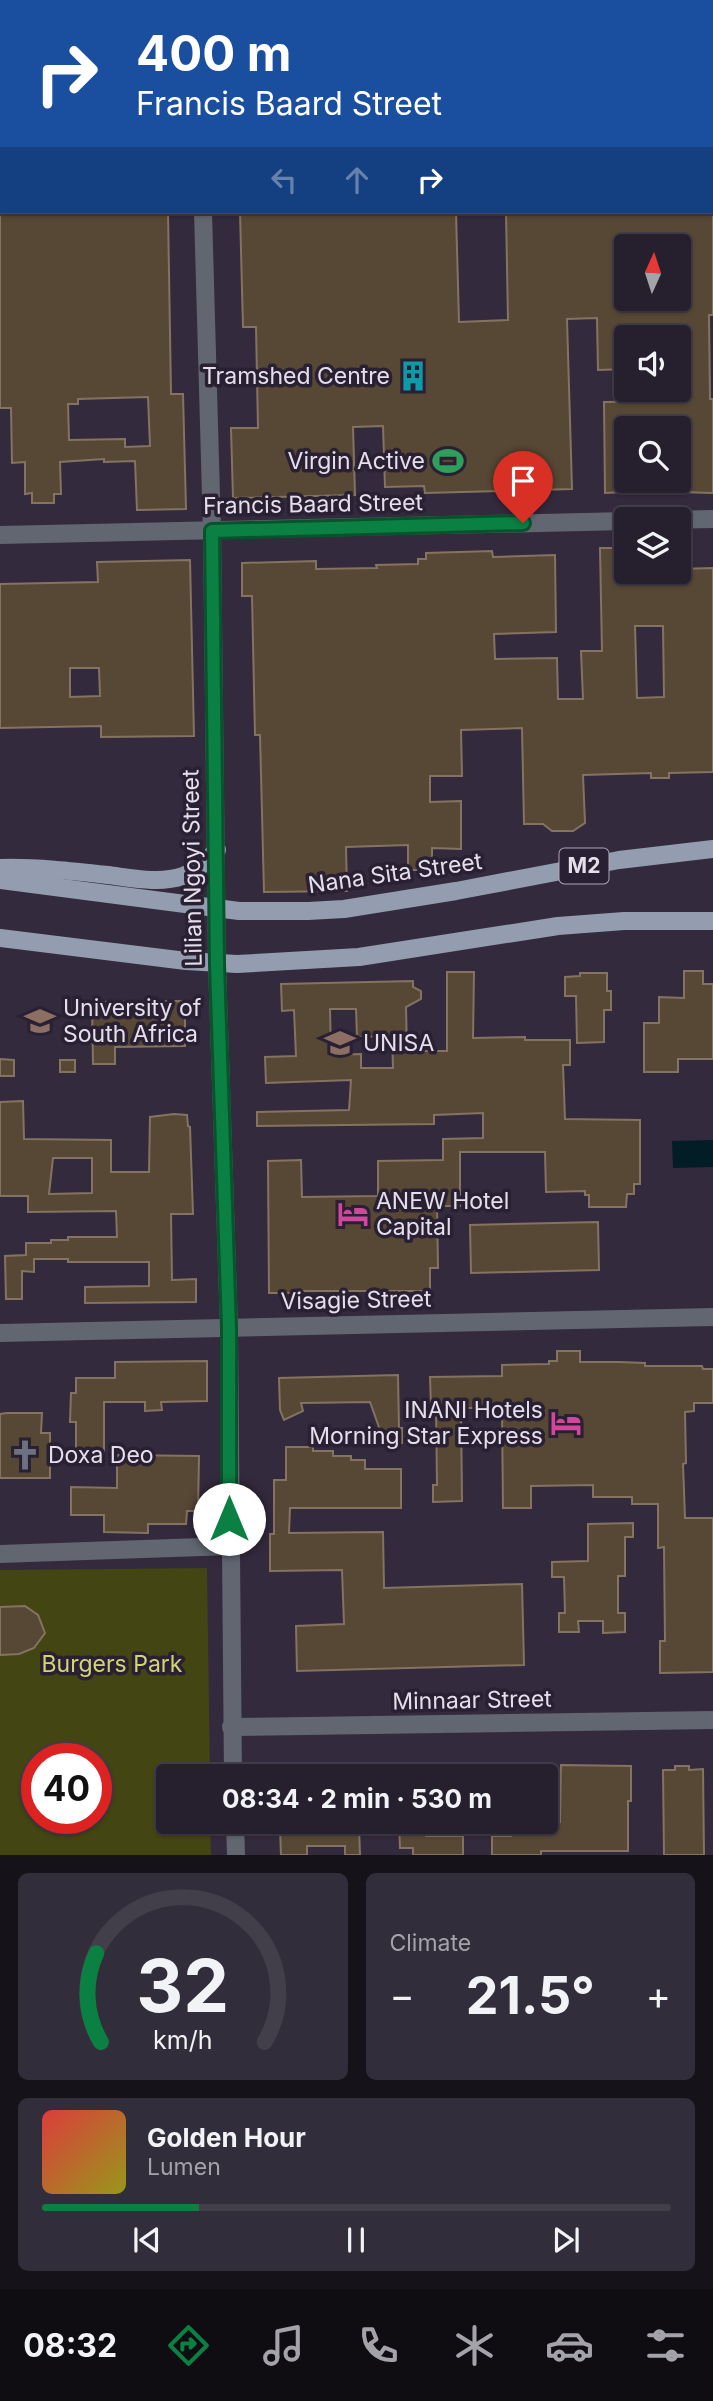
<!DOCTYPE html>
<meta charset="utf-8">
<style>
body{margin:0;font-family:Inter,sans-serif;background:#322d3a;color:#f1f3f6;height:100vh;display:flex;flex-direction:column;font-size:26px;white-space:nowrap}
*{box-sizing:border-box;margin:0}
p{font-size:23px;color:#a4a3aa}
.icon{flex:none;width:38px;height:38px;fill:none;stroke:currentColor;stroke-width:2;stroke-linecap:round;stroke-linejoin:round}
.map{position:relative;height:1855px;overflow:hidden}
.panel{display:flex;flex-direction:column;gap:18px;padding:18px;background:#151219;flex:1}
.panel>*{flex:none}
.top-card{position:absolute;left:0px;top:0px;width:714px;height:214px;box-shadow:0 2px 5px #0004,0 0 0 2px #423e4a;background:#1a4fa0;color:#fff;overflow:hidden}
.needle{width:46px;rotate:3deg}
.fabs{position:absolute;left:614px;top:234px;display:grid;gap:14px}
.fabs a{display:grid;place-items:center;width:77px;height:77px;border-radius:7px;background:#26202e;box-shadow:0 2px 5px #0004,0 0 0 2px #423e4a;font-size:35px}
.speed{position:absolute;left:21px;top:1743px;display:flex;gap:14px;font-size:35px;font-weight:700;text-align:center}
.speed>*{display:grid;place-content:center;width:91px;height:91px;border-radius:50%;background:#26202e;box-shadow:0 2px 5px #0004,0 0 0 2px #423e4a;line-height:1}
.speed .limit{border:10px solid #d22;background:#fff;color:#111}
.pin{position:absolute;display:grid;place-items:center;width:60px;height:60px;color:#fff;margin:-72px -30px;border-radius:50% 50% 50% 0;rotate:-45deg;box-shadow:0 0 7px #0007}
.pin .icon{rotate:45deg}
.me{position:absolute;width:77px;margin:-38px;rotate:0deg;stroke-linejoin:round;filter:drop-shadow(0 0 5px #0008)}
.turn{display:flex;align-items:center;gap:24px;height:147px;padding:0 21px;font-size:32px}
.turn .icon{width:91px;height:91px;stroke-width:2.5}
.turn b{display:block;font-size:49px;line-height:60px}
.lanes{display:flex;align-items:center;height:66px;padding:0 21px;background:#0003;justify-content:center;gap:35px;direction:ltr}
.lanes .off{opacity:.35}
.big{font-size:52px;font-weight:700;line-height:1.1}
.panel .tile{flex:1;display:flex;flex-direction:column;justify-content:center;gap:10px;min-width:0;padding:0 24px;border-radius:10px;background:#322d3a}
.panel .dial{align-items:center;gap:0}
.dial svg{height:182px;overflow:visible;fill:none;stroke:#423e4a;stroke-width:7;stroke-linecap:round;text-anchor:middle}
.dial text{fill:#f1f3f6;stroke:none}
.song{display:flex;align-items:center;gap:21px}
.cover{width:84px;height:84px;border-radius:10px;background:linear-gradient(135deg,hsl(0 70% 55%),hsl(60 70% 35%))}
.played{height:7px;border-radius:4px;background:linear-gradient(90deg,#0b8043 25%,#423e4a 25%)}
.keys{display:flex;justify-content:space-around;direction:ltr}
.heat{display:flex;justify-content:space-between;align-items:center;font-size:38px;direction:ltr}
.panel .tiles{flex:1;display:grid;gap:18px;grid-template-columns:1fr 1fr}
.tile:last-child{grid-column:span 2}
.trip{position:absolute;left:156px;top:1764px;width:402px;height:70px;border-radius:7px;background:#26202e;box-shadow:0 2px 5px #0004,0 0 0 2px #423e4a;font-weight:700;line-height:70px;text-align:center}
.tab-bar{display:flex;height:112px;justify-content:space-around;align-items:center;background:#0f0d12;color:#a4a3aa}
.tab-bar .icon{width:49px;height:49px}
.tab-bar .selected{color:#0b8043}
.tab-bar b{font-size:32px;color:#f1f3f6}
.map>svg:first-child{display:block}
.green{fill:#434512;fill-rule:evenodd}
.water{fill:#021d25}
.building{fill:#574735;stroke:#857361;stroke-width:2;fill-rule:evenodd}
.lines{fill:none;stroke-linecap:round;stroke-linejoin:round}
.minor{stroke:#626670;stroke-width:18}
.major{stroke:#949cb0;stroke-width:18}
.route-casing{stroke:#07532c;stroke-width:18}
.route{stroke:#0b8043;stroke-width:12}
.labels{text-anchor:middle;stroke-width:7;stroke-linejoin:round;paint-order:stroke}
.shield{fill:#292033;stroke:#ada6b4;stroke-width:2}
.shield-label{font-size:21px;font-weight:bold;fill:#e5dfec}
.poi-label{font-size:23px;fill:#e5dfec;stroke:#292033;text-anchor:start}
.street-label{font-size:23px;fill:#e5dfec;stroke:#292033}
.park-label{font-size:23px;fill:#d1d576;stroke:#292033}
</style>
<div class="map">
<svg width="713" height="1855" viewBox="0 0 713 1855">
<rect width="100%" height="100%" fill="#332a3d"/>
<path class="green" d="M 207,1568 L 210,1776 L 168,1776 L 168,1822 L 210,1822 L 211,1855 L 0,1855 L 0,1570 ZM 37,1759 L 96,1759 L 96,1818 L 37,1818 Z"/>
<polygon class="water" points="713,1140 713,1167 673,1168 672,1141"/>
<g class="building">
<path d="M 0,212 L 168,212 L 171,394 L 183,394 L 186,509 L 137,510 L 135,461 L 104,462 L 104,459 L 60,462 L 61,494 L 54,494 L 54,503 L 32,503 L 32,493 L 25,494 L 25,462 L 12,463 L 11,408 L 0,408 ZM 148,397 L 150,446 L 125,447 L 125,439 L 69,440 L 68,404 L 78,404 L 78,399 Z"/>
<path d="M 240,212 L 456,212 L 459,322 L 508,320 L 506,212 L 713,212 L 713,315 L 709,315 L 710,399 L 713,399 L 713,493 L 679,492 L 679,429 L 626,429 L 626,492 L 605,493 L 604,402 L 679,401 L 679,338 L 626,338 L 626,369 L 598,370 L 597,318 L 567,319 L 572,489 L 425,493 L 424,486 L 385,487 L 383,426 L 353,427 L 355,495 L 233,498 L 231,428 L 258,428 L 256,327 L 243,327 ZM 626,247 L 679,247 L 679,299 L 626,299 Z"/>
<path d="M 600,548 L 626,548 L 626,572 L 679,572 L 679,569 L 713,568 L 713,772 L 669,773 L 669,778 L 651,778 L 651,773 L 583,775 L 585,823 L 573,831 L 552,831 L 543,824 L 524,824 L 522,728 L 461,730 L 462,776 L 430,776 L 430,802 L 461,801 L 461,849 L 432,848 L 432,870 L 408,870 L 408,845 L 346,847 L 347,891 L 264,892 L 260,735 L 255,735 L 252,596 L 242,596 L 242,563 L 316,561 L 316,569 L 377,568 L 376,565 L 418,564 L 418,559 L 426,559 L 426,553 L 492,551 L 493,557 L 555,555 L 556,632 L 494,634 L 495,659 L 557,658 L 558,699 L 583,699 L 581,651 L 602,651 ZM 635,626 L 663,626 L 664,697 L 637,698 Z"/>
<path d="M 190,560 L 194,736 L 101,737 L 101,726 L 0,728 L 0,584 L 98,582 L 97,562 ZM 70,668 L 99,668 L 100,696 L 70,697 Z"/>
<polygon points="684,971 703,971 703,984 713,984 713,1059 678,1059 678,1072 644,1072 644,1023 659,1023 659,997 684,998"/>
<path d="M 447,972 L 474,972 L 473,1038 L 525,1037 L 525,1040 L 570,1040 L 570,1065 L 563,1065 L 565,1119 L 640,1120 L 640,1184 L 634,1184 L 634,1194 L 627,1194 L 626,1207 L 589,1207 L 589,1195 L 585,1195 L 585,1191 L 546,1192 L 545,1152 L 460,1152 L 460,1206 L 437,1206 L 438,1268 L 430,1268 L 430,1291 L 300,1291 L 300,1293 L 269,1293 L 268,1161 L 301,1160 L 302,1197 L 378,1196 L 378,1161 L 443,1160 L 443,1139 L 483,1138 L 483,1113 L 434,1115 L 434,1124 L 257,1126 L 257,1112 L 349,1110 L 351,1080 L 266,1083 L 265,1057 L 296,1056 L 294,1010 L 282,1011 L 281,984 L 413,981 L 413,987 L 421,991 L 421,999 L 406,1007 L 407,1051 L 447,1051 ZM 330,1009 L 356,1009 L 357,1037 L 392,1036 L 393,1068 L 361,1068 L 361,1054 L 331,1055 Z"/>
<polygon points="580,973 607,973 607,991 611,991 611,1010 604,1010 604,1042 577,1043 576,996 565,996 565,977 580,976"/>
<polygon points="185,1001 185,1046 115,1047 115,1064 93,1064 92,1002"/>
<polygon points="0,1059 14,1060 14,1076 0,1076"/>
<rect x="60" y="1060" width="15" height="12"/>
<path d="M 23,1101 L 24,1139 L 111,1140 L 111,1172 L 149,1172 L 150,1117 L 174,1114 L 187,1115 L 188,1126 L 190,1127 L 193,1214 L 171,1214 L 172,1280 L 196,1279 L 196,1302 L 85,1303 L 85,1287 L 149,1286 L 149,1262 L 68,1262 L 68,1259 L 34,1259 L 34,1272 L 22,1271 L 22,1299 L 6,1299 L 5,1256 L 26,1255 L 26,1243 L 51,1243 L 51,1240 L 68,1240 L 68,1237 L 117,1237 L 116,1211 L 28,1212 L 28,1196 L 0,1196 L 0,1102 ZM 53,1158 L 92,1158 L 92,1193 L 49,1194 Z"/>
<polygon points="598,1222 599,1270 471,1273 470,1225"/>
<polygon points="557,1351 580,1351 580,1362 619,1362 645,1363 645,1366 702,1366 703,1369 713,1369 713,1403 694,1403 694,1411 685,1412 686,1463 683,1464 685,1518 713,1518 713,1672 660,1673 660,1641 665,1641 664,1547 658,1548 658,1504 632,1504 632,1497 593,1497 593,1485 531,1486 531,1508 503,1508 502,1408 461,1408 462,1501 433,1502 433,1485 437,1485 436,1406 431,1407 430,1377 502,1376 502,1365 549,1364 549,1361 557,1361"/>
<polygon points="207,1361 207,1401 161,1402 162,1410 145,1411 145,1402 104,1402 104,1463 76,1463 76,1422 70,1422 71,1393 76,1393 76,1378 115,1378 115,1362"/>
<polygon points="398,1375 399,1428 402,1428 402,1443 385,1444 370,1402 301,1403 303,1411 284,1420 280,1410 279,1378"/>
<polygon points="7,1413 42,1413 41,1433 50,1433 50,1478 0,1478 0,1414"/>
<polygon points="286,1447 313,1447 313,1451 333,1451 333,1456 351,1456 351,1460 365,1460 365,1469 401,1469 401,1508 290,1508 289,1533 383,1532 384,1588 522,1584 524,1665 297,1671 296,1626 344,1624 342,1570 270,1571 270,1534 274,1534 274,1480 286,1480"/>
<polygon points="117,1455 199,1456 198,1511 187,1511 186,1524 148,1524 148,1533 104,1532 104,1515 71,1515 71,1487 117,1488"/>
<polygon points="633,1523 633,1537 625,1537 625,1576 618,1576 618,1613 625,1613 625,1632 603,1633 603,1621 578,1621 579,1632 559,1632 559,1613 565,1613 564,1577 552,1577 552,1562 588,1561 588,1524"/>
<polygon points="25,1606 38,1615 45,1633 34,1648 19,1654 0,1655 0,1607"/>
<polygon points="561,1765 631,1766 631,1801 628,1801 628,1851 541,1851 541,1855 492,1855 492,1836 511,1836 511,1822 560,1822"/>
<polygon points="675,1766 689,1766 689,1770 703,1769 704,1855 664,1855 663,1770 675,1770"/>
<polygon points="399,1822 426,1822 426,1836 463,1836 463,1855 413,1855 413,1848 400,1848"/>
<polygon points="359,1827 360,1855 345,1855 345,1846 307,1846 307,1855 281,1855 280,1828"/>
</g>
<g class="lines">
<g class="minor">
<polyline points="198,0 198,2"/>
<polyline points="0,37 2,132"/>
<polyline points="712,121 713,121"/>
<polyline points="203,212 212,531 217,964 229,1328 233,1776"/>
<polyline points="667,520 713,519"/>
<polyline points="0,535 626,521"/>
<polyline points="0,1333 713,1317"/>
<polyline points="0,1554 230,1546"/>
<polyline points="231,1727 713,1720"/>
<polyline points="235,1822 236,1855"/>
</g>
<g class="major">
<path d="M 0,868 C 36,867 72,871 108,875 C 132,878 160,884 183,876 C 197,871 207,860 217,850"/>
<polyline points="0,880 239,911 308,911 344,909 456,891 619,860 713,849"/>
<polyline points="0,938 186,961 237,964 359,957 558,926 624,921 713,921"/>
</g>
</g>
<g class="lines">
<g class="route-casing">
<polyline id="route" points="229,1519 229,1328 217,964 212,531 523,523"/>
</g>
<use href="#route" class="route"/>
</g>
<defs>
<g id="building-bare" transform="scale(2.415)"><path d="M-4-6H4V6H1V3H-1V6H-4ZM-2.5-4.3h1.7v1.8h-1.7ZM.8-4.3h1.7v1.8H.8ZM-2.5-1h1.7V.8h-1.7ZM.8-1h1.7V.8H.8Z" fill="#0f9aa8" stroke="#292033" stroke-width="2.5" paint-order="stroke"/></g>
<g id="stadium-bare" transform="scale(2.415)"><path d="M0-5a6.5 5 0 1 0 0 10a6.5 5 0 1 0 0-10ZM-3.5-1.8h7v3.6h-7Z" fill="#2e9e5b" stroke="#292033" stroke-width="2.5" paint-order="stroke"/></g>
<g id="university-bare" transform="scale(2.415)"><path d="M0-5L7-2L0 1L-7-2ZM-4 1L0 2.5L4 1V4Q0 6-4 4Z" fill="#8d6e63" stroke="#292033" stroke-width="2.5" paint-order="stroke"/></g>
<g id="hotel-bare" transform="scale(2.415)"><path d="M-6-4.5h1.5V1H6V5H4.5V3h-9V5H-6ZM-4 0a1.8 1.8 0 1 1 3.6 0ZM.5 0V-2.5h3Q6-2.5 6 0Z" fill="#d1479c" stroke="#292033" stroke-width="2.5" paint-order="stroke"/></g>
<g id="church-bare" transform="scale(2.415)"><path d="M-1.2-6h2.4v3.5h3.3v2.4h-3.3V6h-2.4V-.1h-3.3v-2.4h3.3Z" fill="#6b7280" stroke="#292033" stroke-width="2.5" paint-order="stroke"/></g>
</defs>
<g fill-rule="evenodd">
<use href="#building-bare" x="413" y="376"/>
<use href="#stadium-bare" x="448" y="461"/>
<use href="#university-bare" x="40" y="1021"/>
<use href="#university-bare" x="340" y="1043"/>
<use href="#hotel-bare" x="353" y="1214"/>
<use href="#hotel-bare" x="566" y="1423"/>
<use href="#church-bare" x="25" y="1455"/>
</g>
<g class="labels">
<rect class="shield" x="559.5" y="848.5" width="49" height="35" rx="5"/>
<g class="shield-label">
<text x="584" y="873">M2</text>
</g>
<g class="poi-label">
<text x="390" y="384" text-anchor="end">Tramshed Centre</text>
<text x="425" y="469" text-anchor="end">Virgin Active</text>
<text x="63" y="1016">University of<tspan x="63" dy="26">South Africa</tspan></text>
<text x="363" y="1051">UNISA</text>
<text x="376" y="1209">ANEW Hotel<tspan x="376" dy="26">Capital</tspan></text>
<text x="543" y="1418" text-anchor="end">INANI Hotels<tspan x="543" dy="26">Morning Star Express</tspan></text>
<text x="48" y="1463">Doxa Deo</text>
</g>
<g class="street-label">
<text transform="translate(313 504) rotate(-1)" y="8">Francis Baard Street</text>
<text transform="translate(192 868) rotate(-91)" y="8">Lilian Ngoyi Street</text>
<text transform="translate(395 873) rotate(-8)" y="8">Nana Sita Street</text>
<text transform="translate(356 1300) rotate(-1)" y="8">Visagie Street</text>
<text transform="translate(472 1700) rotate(-1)" y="8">Minnaar Street</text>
</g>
<g class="park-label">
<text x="112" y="1672">Burgers Park</text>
</g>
</g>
</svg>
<div class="fabs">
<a><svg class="needle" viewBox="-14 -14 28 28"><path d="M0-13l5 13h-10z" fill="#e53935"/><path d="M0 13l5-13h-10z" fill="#a4a3aa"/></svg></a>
<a><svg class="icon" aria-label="sound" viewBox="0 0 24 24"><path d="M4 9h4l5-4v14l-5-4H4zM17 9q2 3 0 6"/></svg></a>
<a><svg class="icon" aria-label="search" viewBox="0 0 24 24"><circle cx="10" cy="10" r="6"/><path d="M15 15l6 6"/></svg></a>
<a><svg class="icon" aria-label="layers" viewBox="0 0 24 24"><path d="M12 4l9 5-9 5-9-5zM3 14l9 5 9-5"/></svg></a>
</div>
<div class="speed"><div class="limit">40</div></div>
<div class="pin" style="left:523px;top:523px;background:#d93025"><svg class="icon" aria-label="arrive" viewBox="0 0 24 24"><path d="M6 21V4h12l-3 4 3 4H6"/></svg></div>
<svg class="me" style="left:229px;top:1519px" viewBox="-20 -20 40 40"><circle r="19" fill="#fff"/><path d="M0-13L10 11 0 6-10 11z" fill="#0b8043"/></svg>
<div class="trip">08:34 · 2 min · 530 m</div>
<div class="top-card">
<div class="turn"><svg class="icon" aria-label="right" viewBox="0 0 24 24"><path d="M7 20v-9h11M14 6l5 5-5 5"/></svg><div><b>400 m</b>Francis Baard Street</div></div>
<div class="lanes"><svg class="icon off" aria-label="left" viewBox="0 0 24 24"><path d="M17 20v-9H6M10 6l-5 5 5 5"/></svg><svg class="icon off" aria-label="ahead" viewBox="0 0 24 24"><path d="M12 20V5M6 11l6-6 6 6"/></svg><svg class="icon" aria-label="right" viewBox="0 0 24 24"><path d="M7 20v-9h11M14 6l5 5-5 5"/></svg></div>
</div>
</div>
<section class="panel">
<div class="tiles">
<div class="tile dial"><svg viewBox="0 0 100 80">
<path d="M14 69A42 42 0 1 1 86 69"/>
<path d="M14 69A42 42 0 0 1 12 30" stroke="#0b8043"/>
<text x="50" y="56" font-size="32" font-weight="700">32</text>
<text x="50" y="72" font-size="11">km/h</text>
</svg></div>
<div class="tile"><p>Climate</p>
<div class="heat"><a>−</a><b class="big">21.5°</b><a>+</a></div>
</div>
<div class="tile">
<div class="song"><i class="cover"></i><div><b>Golden Hour</b><p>Lumen</p></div></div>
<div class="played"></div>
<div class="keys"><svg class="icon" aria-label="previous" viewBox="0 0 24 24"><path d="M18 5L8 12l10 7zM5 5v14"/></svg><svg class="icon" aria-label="pause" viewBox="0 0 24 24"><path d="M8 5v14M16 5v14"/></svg><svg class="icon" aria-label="next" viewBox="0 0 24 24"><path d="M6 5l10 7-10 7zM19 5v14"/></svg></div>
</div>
</div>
</section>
<nav class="tab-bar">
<b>08:32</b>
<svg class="icon selected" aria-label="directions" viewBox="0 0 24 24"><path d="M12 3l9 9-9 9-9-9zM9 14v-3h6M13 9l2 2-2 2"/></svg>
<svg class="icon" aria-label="music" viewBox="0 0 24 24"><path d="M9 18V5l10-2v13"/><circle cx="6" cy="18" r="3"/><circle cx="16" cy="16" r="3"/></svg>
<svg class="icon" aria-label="phone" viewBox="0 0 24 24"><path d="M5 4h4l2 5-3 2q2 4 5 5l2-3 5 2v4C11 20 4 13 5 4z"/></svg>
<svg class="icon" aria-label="climate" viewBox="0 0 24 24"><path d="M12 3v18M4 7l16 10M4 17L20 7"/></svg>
<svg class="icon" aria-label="car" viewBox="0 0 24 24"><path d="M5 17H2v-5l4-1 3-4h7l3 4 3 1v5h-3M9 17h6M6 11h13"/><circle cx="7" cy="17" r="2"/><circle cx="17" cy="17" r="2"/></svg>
<svg class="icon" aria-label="filters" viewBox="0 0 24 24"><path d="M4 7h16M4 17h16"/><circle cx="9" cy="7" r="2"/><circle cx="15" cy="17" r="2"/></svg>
</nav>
